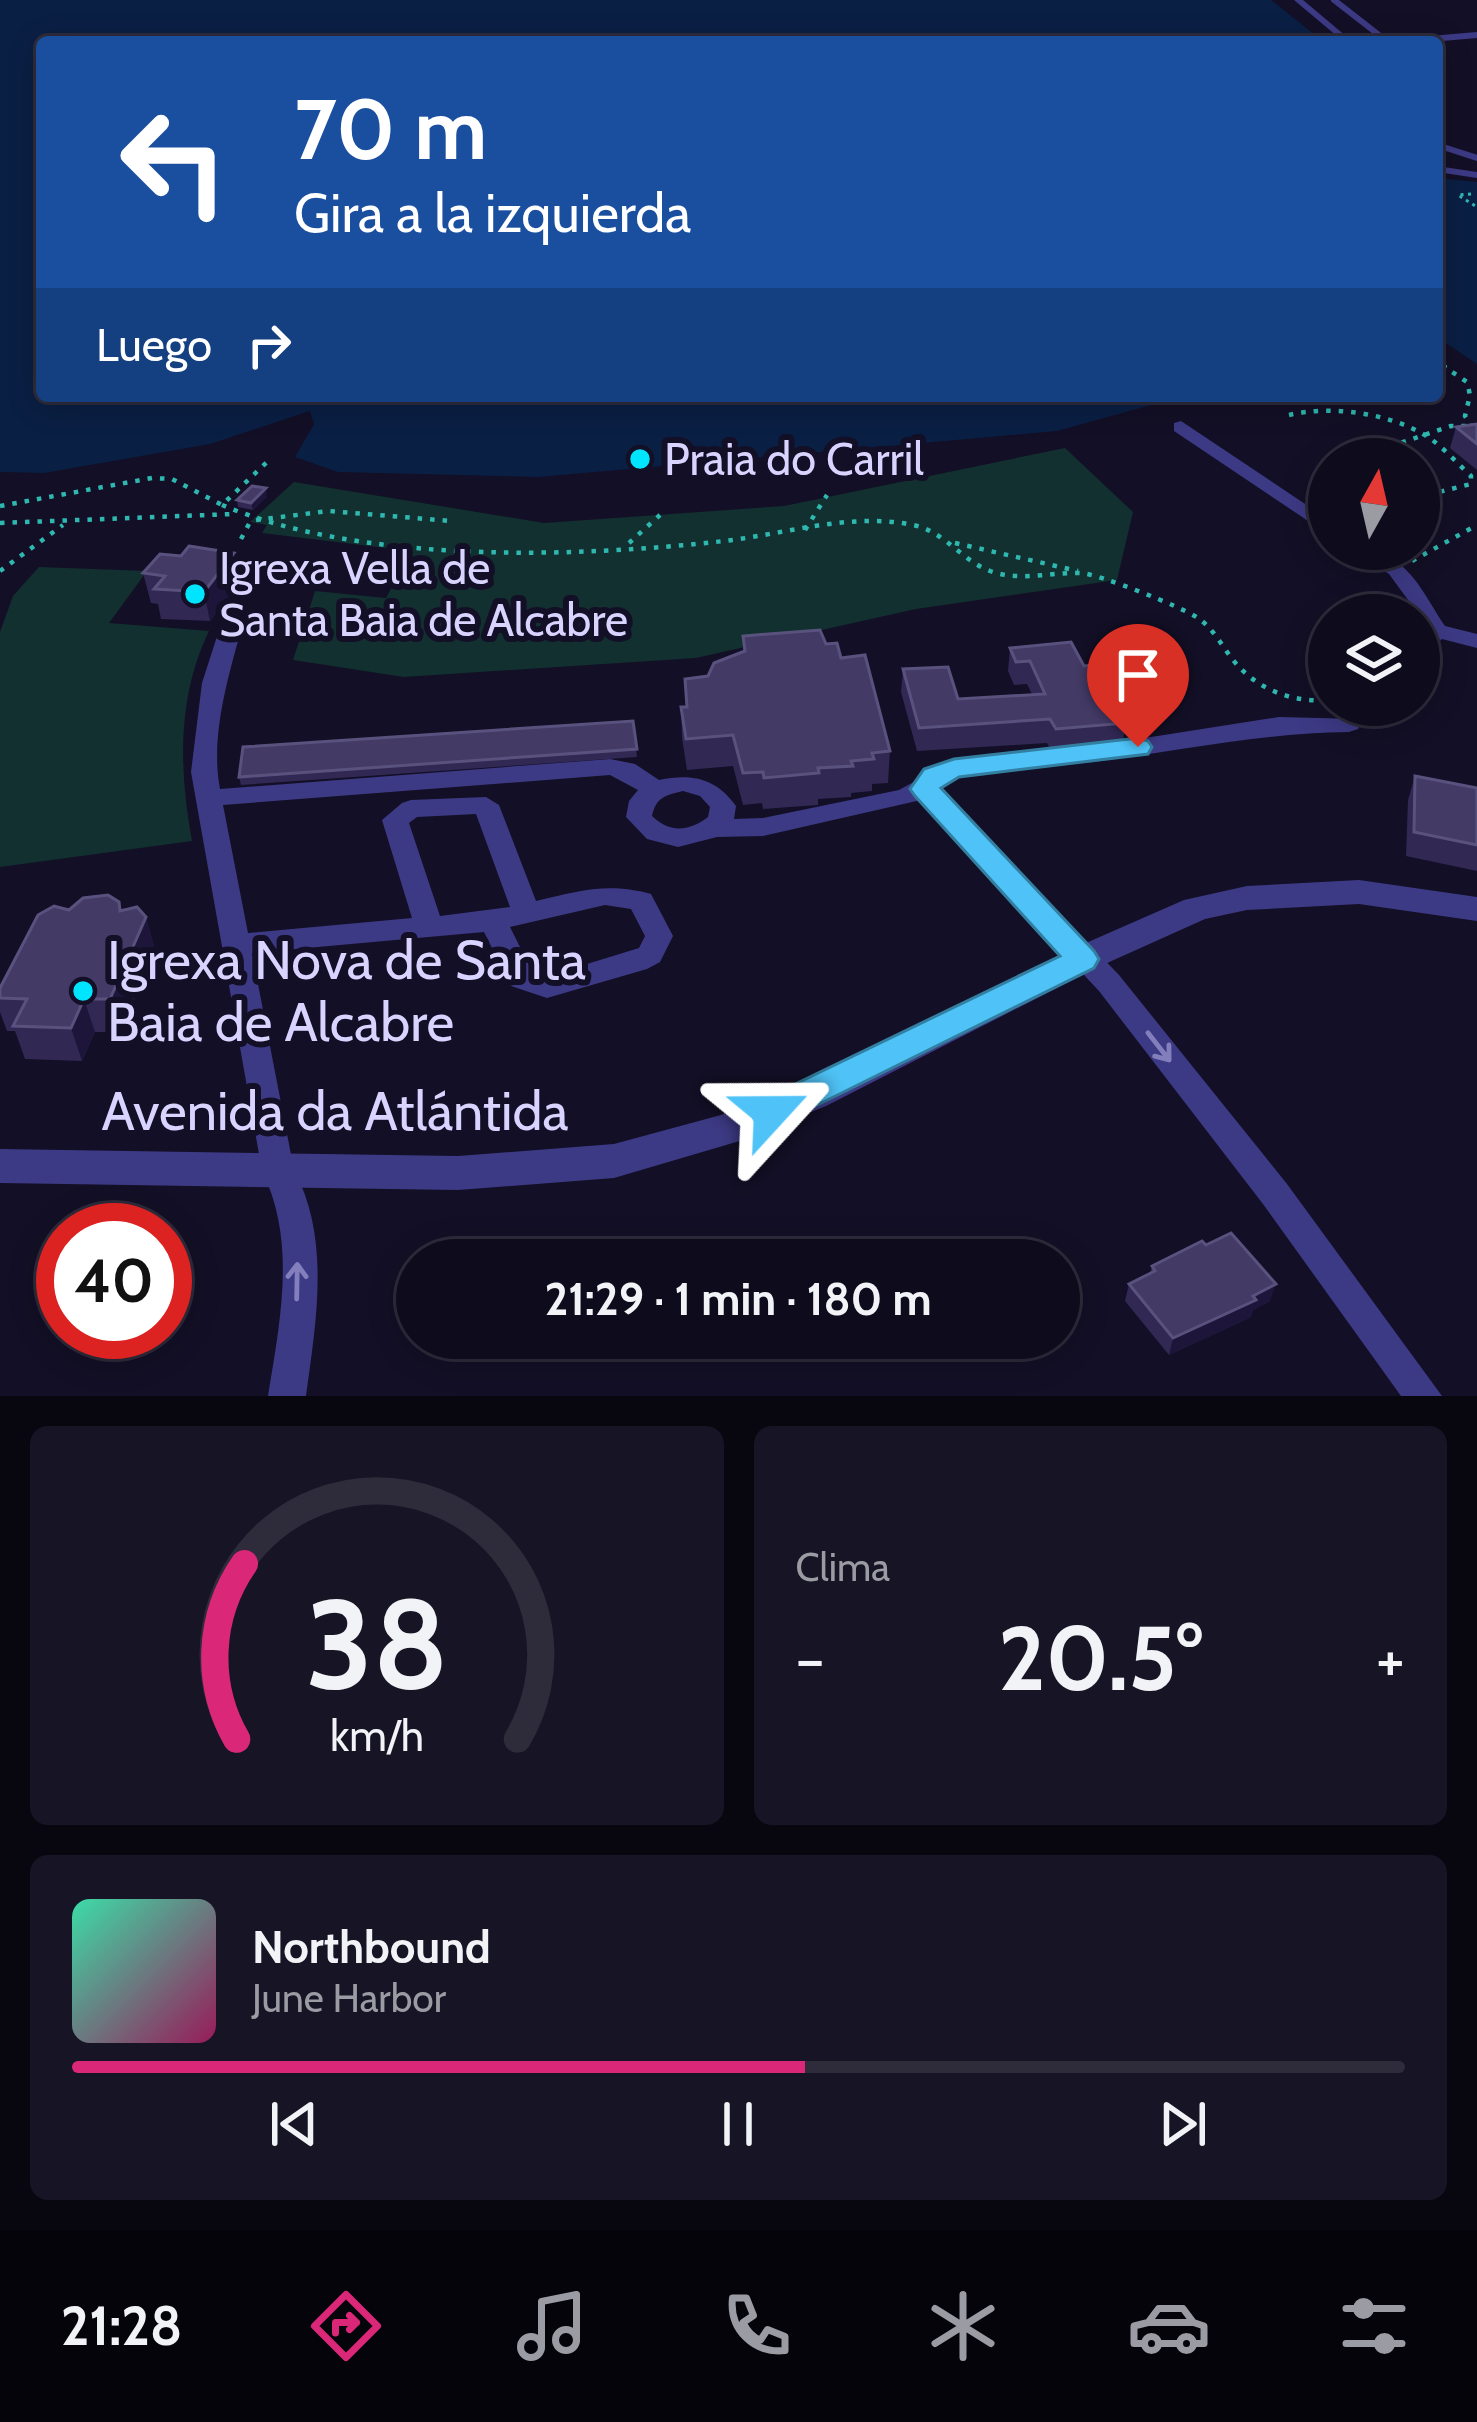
<!DOCTYPE html>
<html lang="es">
<meta charset="utf-8">
<style>
body{margin:0;font-family:Cabin,sans-serif;background:#171425;color:#f1f3f6;height:100vh;display:flex;flex-direction:column;font-size:45px;white-space:nowrap}
*{box-sizing:border-box;margin:0}
p{font-size:39px;color:#9b9ba3}
.icon{flex:none;width:66px;height:66px;fill:none;stroke:currentColor;stroke-width:2;stroke-linecap:round;stroke-linejoin:round}
.map{position:relative;height:1396px;overflow:hidden}
.side{display:flex;flex-direction:column;gap:30px;padding:30px;background:#08060f;flex:1}
.side>*{flex:none}
.hud{position:absolute;left:36px;top:36px;width:1407px;height:366px;border-radius:12px;box-shadow:0 6px 30px #0003,0 0 0 3px #2e2b3b;background:#1a4fa0;color:#fff;overflow:hidden}
.needle{width:78px;rotate:8deg}
.buttons{position:absolute;left:1308px;top:438px;display:grid;gap:24px}
.buttons a{display:grid;place-items:center;width:132px;height:132px;border-radius:50%;background:#0e0b1c;box-shadow:0 6px 30px #0003,0 0 0 3px #2e2b3b;font-size:60px}
.speed{position:absolute;left:36px;top:1203px;display:flex;gap:24px;font-size:60px;font-weight:700;text-align:center}
.speed>*{display:grid;place-content:center;width:156px;height:156px;border-radius:50%;background:#0e0b1c;box-shadow:0 6px 30px #0003,0 0 0 3px #2e2b3b;line-height:1}
.speed .limit{border:18px solid #d22;background:#fff;color:#111}
.pin{position:absolute;display:grid;place-items:center;width:102px;height:102px;color:#fff;margin:-123px -51px;border-radius:50% 50% 50% 0;rotate:-45deg;box-shadow:0 0 12px #0007}
.pin .icon{rotate:45deg}
.me{position:absolute;width:132px;margin:-66px;rotate:66deg;stroke-linejoin:round;filter:drop-shadow(0 0 9px #0008)}
.turn{display:flex;align-items:center;gap:42px;height:252px;padding:0 60px;font-size:54px}
.turn .icon{width:156px;height:156px;stroke-width:2.5}
.turn b{display:block;font-size:84px;line-height:102px}
.then{display:flex;align-items:center;height:114px;padding:0 60px;background:#0003;gap:24px;font-size:45px}
.big{font-size:90px;font-weight:700;line-height:1.1}
.side .card{flex:1;display:flex;flex-direction:column;justify-content:center;gap:18px;min-width:0;padding:0 42px;border-radius:18px;background:#171425}
.side .dial{align-items:center;gap:0}
.dial svg{height:312px;overflow:visible;fill:none;stroke:#2e2b3b;stroke-width:7;stroke-linecap:round;text-anchor:middle}
.dial text{fill:#f1f3f6;stroke:none}
.song{display:flex;align-items:center;gap:36px}
.cover{width:144px;height:144px;border-radius:18px;background:linear-gradient(135deg,hsl(160 70% 55%),hsl(330 70% 35%))}
.played{height:12px;border-radius:6px;background:linear-gradient(90deg,#db2777 55%,#2e2b3b 55%)}
.keys{display:flex;justify-content:space-around;direction:ltr}
.heat{display:flex;justify-content:space-between;align-items:center;font-size:66px;direction:ltr}
.side .tiles{flex:1;display:grid;gap:30px;grid-template-columns:1fr 1fr}
.card:last-child{grid-column:span 2}
.trip{position:absolute;left:396px;top:1239px;width:684px;height:120px;border-radius:60px;background:#0e0b1c;box-shadow:0 6px 30px #0003,0 0 0 3px #2e2b3b;font-weight:700;line-height:120px;text-align:center}
.dock{display:flex;height:192px;justify-content:space-around;align-items:center;background:#06040b;color:#9b9ba3}
.dock .icon{width:84px;height:84px}
.dock .current{color:#db2777}
.dock b{font-size:54px;color:#f1f3f6}
.map>svg:first-child{display:block}
.green{fill:#12302f}
.water{fill:#0a1f44}
.lines{fill:none;stroke-linecap:round;stroke-linejoin:round}
.path-far1{stroke:#2fb8b0;stroke-width:3;stroke-dasharray:3 4.5;stroke-linecap:butt}
.path{stroke:#2fb8b0;stroke-width:4.5;stroke-dasharray:4.5 8;stroke-linecap:butt}
.service{stroke:#3d3a85;stroke-width:6}
.pedestrian{fill:#3d3a85;fill-rule:evenodd}
.minor{fill:#3d3a85;fill-rule:evenodd}
.tertiary{fill:#3d3a85;fill-rule:evenodd}
.wall{fill:#312854}
.shaded-wall{fill:#1d163a}
.building{fill:#433a66;stroke:#5a527e;stroke-width:3}
.oneway{stroke:#837fbc}
.route{fill:#4fc3f7;stroke:#337fa1;stroke-width:3}
.poi-dot{fill:#00e5ff;stroke:#130f26;stroke-width:4.5}
.labels{text-anchor:middle;stroke-width:12;stroke-linejoin:round;paint-order:stroke}
.poi-label{font-size:45px;fill:#d9d4ff;stroke:#130f26;text-anchor:start}
.near-poi-label{font-size:54px;fill:#d9d4ff;stroke:#130f26;text-anchor:start}
.near-street-label{font-size:54px;fill:#d9d4ff;stroke:#130f26}
</style>
<div class="map">
<svg width="1477" height="1396" viewBox="0 0 1477 1396">
<rect width="100%" height="100%" fill="#130f26"/>
<g class="green">
<polygon points="1065,448 1133,512 1117,580 916,609 696,658 404,677 293,660 315,591 386,598 411,551 262,533 267,525 250,522 294,482 544,523 784,506"/>
<path d="M 39,567 L 147,571 L 109,623 L 209,631 C 177,697 179,770 192,841 L 0,867 L 0,632 L 13,596 Z"/>
</g>
<g class="water">
<polygon points="0,0 1271,0 1324,42 42,42 42,396 1184,396 1057,431 538,477 338,472 295,457 314,424 310,411 210,444 44,473 0,472"/>
<polygon points="1437,178 1477,182 1477,364 1437,337"/>
</g>
<g class="lines">
<g class="path-far1">
<polyline points="1471,194 1458,195 1477,207"/>
<polyline points="1437,363 1449,368"/>
</g>
<g class="path">
<polyline points="1442,365 1467,382 1470,395 1465,416 1477,435"/>
<path d="M 1289,415 C 1331,405 1391,413 1428,437 C 1444,448 1457,463 1471,476 L 1471,484 L 1419,497"/>
<polyline points="1352,445 1394,445 1451,426 1477,426"/>
<path d="M 222,505 C 362,564 574,558 724,541 C 786,534 850,512 913,525 C 944,531 961,560 990,571 C 1020,582 1050,572 1080,573 C 1097,573 1184,608 1198,618 C 1213,628 1222,646 1233,660 C 1256,689 1292,703 1329,700"/>
<polyline points="0,506 152,478 172,479 222,505 268,461"/>
<polyline points="256,520 329,511 451,521"/>
<polyline points="0,523 234,514"/>
<polyline points="805,530 827,495"/>
<polyline points="241,539 250,522"/>
<polyline points="629,543 660,515"/>
<polyline points="955,543 1078,571"/>
<polyline points="1412,561 1477,525"/>
<polyline points="0,571 63,525"/>
</g>
<g class="service">
<polyline points="1334,0 1388,42"/>
<polyline points="1396,42 1477,35"/>
<polyline points="1437,145 1477,158"/>
</g>
<g class="pedestrian">
<polygon points="1294,0 1303,0 1353,42 1344,42"/>
<polygon points="1437,166 1477,172 1477,178 1437,172"/>
</g>
<g class="minor">
<polygon points="1181,421 1329,520 1329,535 1174,431 1174,423"/>
<path d="M 1350,549 C 1406,549 1418,585 1445,626 L 1477,634 L 1477,648 L 1442,639 L 1427,653 L 1419,655 L 1419,635 L 1425,630 L 1419,615 L 1389,574 Z"/>
<path d="M 231,620 L 242,627 C 228,677 210,737 220,789 L 610,759 L 635,764 L 659,780 C 692,773 716,778 736,806 L 734,819 L 763,818 L 899,790 L 954,760 L 1094,746 L 1279,717 L 1358,719 L 1361,724 L 1358,729 L 1349,732 C 1259,733 1180,751 1092,762 C 1048,768 974,763 939,788 L 1119,975 L 1287,1184 L 1442,1396 L 1401,1396 L 1263,1204 L 1099,991 L 921,800 L 763,836 L 717,837 L 678,847 L 647,839 L 626,817 L 629,801 L 638,790 L 610,775 L 223,805 L 248,933 L 412,918 L 382,820 L 402,803 L 411,800 L 486,797 L 499,805 L 536,901 C 579,891 607,882 651,894 L 673,936 L 660,962 L 647,969 L 547,998 L 511,986 L 484,932 L 252,953 L 294,1170 C 331,1239 316,1322 306,1396 L 268,1396 C 280,1322 297,1241 262,1171 L 191,772 L 202,683 L 220,627 ZM 683,791 L 700,796 L 710,807 L 708,817 C 688,832 670,833 652,816 C 656,797 666,795 683,791 ZM 476,814 L 510,907 L 440,916 L 409,823 L 417,817 ZM 605,905 L 631,909 L 645,936 L 639,948 L 548,976 L 532,971 L 510,927 Z"/>
</g>
<polygon class="tertiary" points="1359,880 1477,897 1477,921 1359,904 1247,910 1205,919 1096,968 826,1106 743,1140 614,1178 458,1190 0,1183 0,1149 458,1156 614,1144 721,1115 798,1084 1070,950 1184,900 1247,886"/>
</g>
<g class="wall">
<polygon points="1477,424 1477,470 1450,448 1456,427"/>
<polygon points="267,496 253,510 238,507 237,500"/>
<polygon points="143,573 240,582 210,621 161,619 158,604 151,603"/>
<polygon points="743,636 826,644 841,658 890,751 888,783 872,784 872,791 851,793 851,797 818,799 818,805 763,809 762,803 743,805 733,766 687,770 682,738 681,707 686,707 743,652"/>
<polygon points="1010,648 1084,666 1126,723 1122,746 1052,752 1047,743 917,751 901,692 903,669 958,699 1032,694 1027,684 1014,685 1008,671"/>
<polygon points="633,721 637,757 241,785 239,777"/>
<polygon points="1415,776 1477,788 1477,871 1406,856 1408,800"/>
<polygon points="119,902 122,910 146,917 155,950 121,1032 95,1032 82,1061 25,1059 15,1031 7,1031 0,1012 0,988 69,910"/>
<polygon points="1152,1266 1270,1301 1253,1310 1251,1317 1169,1355 1125,1301 1129,1284 1150,1273"/>
</g>
<g class="shaded-wall">
<polygon points="266,488 267,496 253,510 251,503"/>
<polygon points="234,553 240,582 210,621 204,592"/>
<polygon points="146,917 155,950 121,1032 110,999"/>
<polygon points="84,999 95,1032 82,1061 71,1028"/>
<polygon points="1276,1284 1270,1301 1253,1310 1251,1317 1169,1355 1173,1338"/>
</g>
<g class="building">
<polygon points="1477,424 1477,444 1456,427"/>
<polygon points="252,486 266,488 251,503 237,500"/>
<polygon points="189,546 234,553 204,592 154,589 165,576 143,573 160,554 181,556"/>
<polygon points="820,630 826,644 837,643 841,658 865,655 890,751 872,753 874,759 851,761 853,766 818,768 819,773 764,778 763,772 743,773 733,735 686,739 681,707 687,707 685,679 708,676 714,663 745,651 743,636"/>
<polygon points="1071,642 1084,666 1103,664 1126,723 1056,729 1050,719 919,728 903,669 948,667 958,699 1045,694 1030,661 1016,662 1010,648"/>
<polygon points="633,721 637,749 239,777 243,747"/>
<polygon points="1415,776 1477,788 1477,845 1414,832"/>
<polygon points="108,895 119,902 120,911 137,907 146,917 110,999 84,999 71,1028 13,1026 27,999 0,998 0,988 38,915 54,906 69,910 83,898"/>
<polygon points="1231,1233 1276,1284 1253,1296 1256,1300 1173,1338 1129,1284 1155,1271 1152,1266 1202,1241 1206,1245"/>
</g>
<defs><path id="oneway-shaft" d="M-6 0H5M1.5-3L5.5 0L1.5 3" fill="none" stroke-width="1.6" stroke-linecap="round" stroke-linejoin="round" transform="scale(3)"/></defs>
<g class="oneway">
<use href="#oneway-shaft" transform="translate(1159 1047) rotate(52)"/>
<use href="#oneway-shaft" transform="translate(297 1281) rotate(-89)"/>
</g>
<polygon class="route" points="1138,738 1148,741 1152,747 1148,754 959,777 941,788 1094,951 1099,959 1094,968 783,1122 771,1127 758,1122 753,1112 758,1102 1060,956 915,796 910,789 924,769 954,759"/>
<g class="poi-dot">
<circle cx="640" cy="459" r="12"/>
<circle cx="195" cy="594" r="12"/>
<circle cx="83" cy="991" r="12"/>
</g>
<g class="labels">
<g class="poi-label">
<text x="664" y="475">Praia do Carril</text>
<text x="219" y="584">Igrexa Vella de<tspan x="219" dy="52">Santa Baia de Alcabre</tspan></text>
</g>
<g class="near-poi-label">
<text x="107" y="979">Igrexa Nova de Santa<tspan x="107" dy="62">Baia de Alcabre</tspan></text>
</g>
<g class="near-street-label">
<text x="335" y="1130">Avenida da Atlántida</text>
</g>
</g>
</svg>
<div class="buttons">
<a><svg class="needle" viewBox="-14 -14 28 28"><path d="M0-13l5 13h-10z" fill="#e53935"/><path d="M0 13l5-13h-10z" fill="#9b9ba3"/></svg></a>
<a><svg class="icon" aria-label="layers" viewBox="0 0 24 24"><path d="M12 4l9 5-9 5-9-5zM3 14l9 5 9-5"/></svg></a>
</div>
<div class="speed"><div class="limit">40</div></div>
<div class="pin" style="left:1138px;top:747px;background:#d93025"><svg class="icon" aria-label="arrive" viewBox="0 0 24 24"><path d="M6 21V4h12l-3 4 3 4H6"/></svg></div>
<svg class="me" style="left:771px;top:1112px" viewBox="-20 -20 40 40"><path d="M0-17L14 15 0 8-14 15z" fill="#4fc3f7" stroke="#fff" stroke-width="4"/></svg>
<div class="trip">21:29 · 1 min · 180 m</div>
<div class="hud">
<div class="turn"><svg class="icon" aria-label="left" viewBox="0 0 24 24"><path d="M17 20v-9H6M10 6l-5 5 5 5"/></svg><div><b>70 m</b>Gira a la izquierda</div></div>
<div class="then">Luego<svg class="icon" aria-label="right" viewBox="0 0 24 24"><path d="M7 20v-9h11M14 6l5 5-5 5"/></svg></div>
</div>
</div>
<section class="side">
<div class="tiles">
<div class="card dial"><svg viewBox="0 0 100 80">
<path d="M14 69A42 42 0 1 1 86 69"/>
<path d="M14 69A42 42 0 0 1 16 24" stroke="#db2777"/>
<text x="50" y="56" font-size="32" font-weight="700">38</text>
<text x="50" y="72" font-size="11">km/h</text>
</svg></div>
<div class="card"><p>Clima</p>
<div class="heat"><a>−</a><b class="big">20.5°</b><a>+</a></div>
</div>
<div class="card">
<div class="song"><i class="cover"></i><div><b>Northbound</b><p>June Harbor</p></div></div>
<div class="played"></div>
<div class="keys"><svg class="icon" aria-label="previous" viewBox="0 0 24 24"><path d="M18 5L8 12l10 7zM5 5v14"/></svg><svg class="icon" aria-label="pause" viewBox="0 0 24 24"><path d="M8 5v14M16 5v14"/></svg><svg class="icon" aria-label="next" viewBox="0 0 24 24"><path d="M6 5l10 7-10 7zM19 5v14"/></svg></div>
</div>
</div>
</section>
<nav class="dock">
<b>21:28</b>
<svg class="icon current" aria-label="directions" viewBox="0 0 24 24"><path d="M12 3l9 9-9 9-9-9zM9 14v-3h6M13 9l2 2-2 2"/></svg>
<svg class="icon" aria-label="music" viewBox="0 0 24 24"><path d="M9 18V5l10-2v13"/><circle cx="6" cy="18" r="3"/><circle cx="16" cy="16" r="3"/></svg>
<svg class="icon" aria-label="phone" viewBox="0 0 24 24"><path d="M5 4h4l2 5-3 2q2 4 5 5l2-3 5 2v4C11 20 4 13 5 4z"/></svg>
<svg class="icon" aria-label="climate" viewBox="0 0 24 24"><path d="M12 3v18M4 7l16 10M4 17L20 7"/></svg>
<svg class="icon" aria-label="car" viewBox="0 0 24 24"><path d="M5 17H2v-5l4-1 3-4h7l3 4 3 1v5h-3M9 17h6M6 11h13"/><circle cx="7" cy="17" r="2"/><circle cx="17" cy="17" r="2"/></svg>
<svg class="icon" aria-label="filters" viewBox="0 0 24 24"><path d="M4 7h16M4 17h16"/><circle cx="9" cy="7" r="2"/><circle cx="15" cy="17" r="2"/></svg>
</nav>
